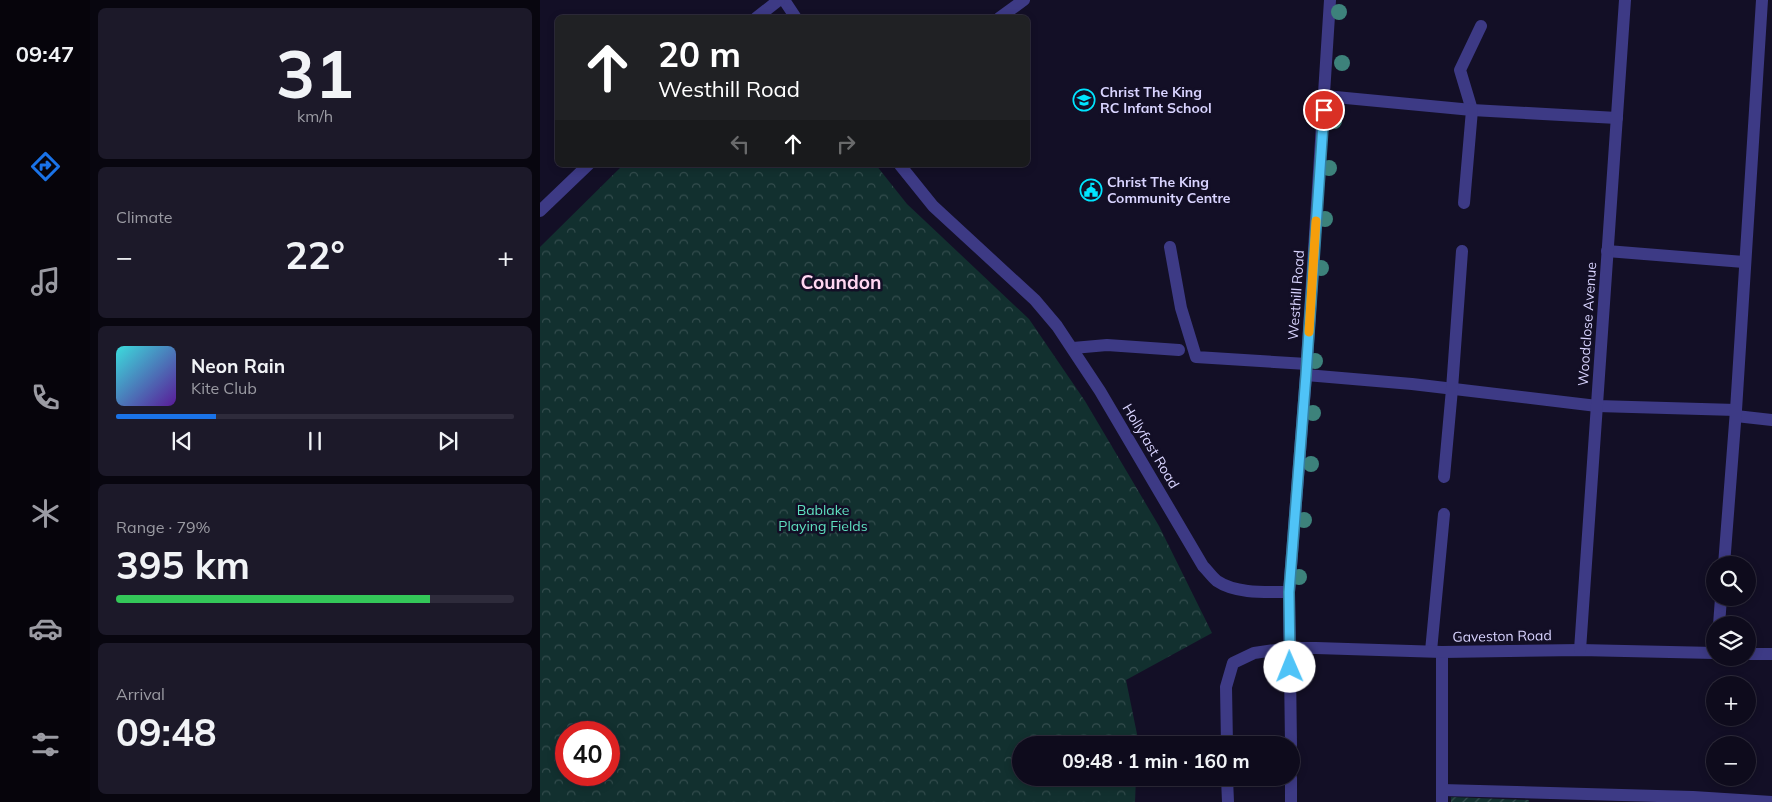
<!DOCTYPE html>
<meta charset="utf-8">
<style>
body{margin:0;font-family:Mulish,sans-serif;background:#1c1929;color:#f1f3f6;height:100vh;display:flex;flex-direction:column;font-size:19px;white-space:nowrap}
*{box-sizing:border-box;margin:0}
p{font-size:16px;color:#9b9ba3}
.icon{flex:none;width:28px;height:28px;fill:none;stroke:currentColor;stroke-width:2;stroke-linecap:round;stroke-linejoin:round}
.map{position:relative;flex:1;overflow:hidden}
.panel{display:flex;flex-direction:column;gap:8px;padding:8px;background:#08060f;width:450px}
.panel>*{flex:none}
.top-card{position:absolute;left:15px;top:15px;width:475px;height:152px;border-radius:8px;box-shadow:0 2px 8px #0003,0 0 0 1px #2e2b3b;background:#202124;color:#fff;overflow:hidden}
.controls{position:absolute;left:1166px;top:556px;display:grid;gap:10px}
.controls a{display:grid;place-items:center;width:50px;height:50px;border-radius:50%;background:#0e0b1c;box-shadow:0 2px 8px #0003,0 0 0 1px #2e2b3b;font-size:25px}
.speed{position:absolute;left:15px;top:721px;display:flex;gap:10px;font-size:25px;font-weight:700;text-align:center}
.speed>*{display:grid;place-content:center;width:65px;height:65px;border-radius:50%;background:#0e0b1c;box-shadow:0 2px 8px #0003,0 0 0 1px #2e2b3b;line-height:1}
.speed .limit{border:8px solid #d22;background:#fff;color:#111}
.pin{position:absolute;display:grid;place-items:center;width:42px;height:42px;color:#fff;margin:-21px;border:2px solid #fff;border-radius:50%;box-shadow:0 1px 5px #0007}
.me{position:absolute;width:55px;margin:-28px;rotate:359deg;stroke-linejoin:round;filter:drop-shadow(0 0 4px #0008)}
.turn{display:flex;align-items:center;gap:18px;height:105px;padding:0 20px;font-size:22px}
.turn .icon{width:65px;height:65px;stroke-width:2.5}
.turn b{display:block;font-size:35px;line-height:42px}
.lanes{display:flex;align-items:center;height:48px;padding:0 20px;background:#0003;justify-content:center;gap:25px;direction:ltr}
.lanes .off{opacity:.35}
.big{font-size:38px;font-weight:700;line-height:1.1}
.panel .widget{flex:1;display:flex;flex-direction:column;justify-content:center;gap:8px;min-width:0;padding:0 18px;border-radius:8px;background:#1c1929}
.panel .dial{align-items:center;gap:0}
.dial b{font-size:65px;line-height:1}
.song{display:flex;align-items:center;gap:15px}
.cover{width:60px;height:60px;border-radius:8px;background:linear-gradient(135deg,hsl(180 70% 55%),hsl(270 70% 35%))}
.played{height:5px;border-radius:2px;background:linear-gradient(90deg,#1a73e8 25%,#2e2b3b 25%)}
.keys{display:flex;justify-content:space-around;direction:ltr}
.heat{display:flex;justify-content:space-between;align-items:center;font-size:28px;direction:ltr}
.charge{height:8px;border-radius:4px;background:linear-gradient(90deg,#34c759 79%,#2e2b3b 0)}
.trip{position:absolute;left:472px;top:736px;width:288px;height:50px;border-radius:25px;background:#0e0b1c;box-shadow:0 2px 8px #0003,0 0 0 1px #2e2b3b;font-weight:700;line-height:50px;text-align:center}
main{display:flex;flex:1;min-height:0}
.dock{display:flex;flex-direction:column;width:90px;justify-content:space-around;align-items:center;background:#06040b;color:#9b9ba3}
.dock .icon{width:35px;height:35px}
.dock .current{color:#1a73e8}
.dock b{font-size:22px;color:#f1f3f6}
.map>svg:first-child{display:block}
.park{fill:url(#park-crowns);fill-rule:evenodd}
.garden{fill:url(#garden-furrows)}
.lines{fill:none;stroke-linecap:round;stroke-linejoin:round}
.service{stroke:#3d3a85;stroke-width:12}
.minor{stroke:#3d3a85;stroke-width:12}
.tertiary{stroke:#3d3a85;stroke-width:12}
.tree{fill:#3d827b}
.route-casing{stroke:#337fa1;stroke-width:12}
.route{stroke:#4fc3f7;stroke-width:9}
.slow{stroke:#f59e0b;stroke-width:9}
.labels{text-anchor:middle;stroke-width:5;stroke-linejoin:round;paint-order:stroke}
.poi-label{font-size:14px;font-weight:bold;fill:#d9d4ff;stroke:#130f26;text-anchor:start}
.street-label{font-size:14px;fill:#d9d4ff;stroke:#130f26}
.park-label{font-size:14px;fill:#5fe0c0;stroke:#130f26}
.district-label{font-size:19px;font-weight:bold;fill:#ffd6f0;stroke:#130f26}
</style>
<main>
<nav class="dock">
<b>09:47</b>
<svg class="icon current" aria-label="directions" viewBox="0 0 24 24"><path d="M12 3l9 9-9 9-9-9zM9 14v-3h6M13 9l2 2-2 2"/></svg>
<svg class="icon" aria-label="music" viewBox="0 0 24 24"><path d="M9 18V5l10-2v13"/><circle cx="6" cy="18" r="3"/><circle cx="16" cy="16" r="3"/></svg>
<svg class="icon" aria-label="phone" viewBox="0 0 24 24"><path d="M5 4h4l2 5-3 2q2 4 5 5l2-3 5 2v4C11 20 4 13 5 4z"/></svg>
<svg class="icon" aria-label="climate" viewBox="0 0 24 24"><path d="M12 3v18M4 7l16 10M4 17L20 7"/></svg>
<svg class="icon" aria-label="car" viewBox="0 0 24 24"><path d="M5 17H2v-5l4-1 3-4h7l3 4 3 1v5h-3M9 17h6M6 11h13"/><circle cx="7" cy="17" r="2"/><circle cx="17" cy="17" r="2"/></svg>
<svg class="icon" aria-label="filters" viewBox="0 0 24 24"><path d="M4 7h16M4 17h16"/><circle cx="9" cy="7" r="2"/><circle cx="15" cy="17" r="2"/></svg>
</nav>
<section class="panel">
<div class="widget dial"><b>31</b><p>km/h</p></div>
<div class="widget"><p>Climate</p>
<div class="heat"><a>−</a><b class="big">22°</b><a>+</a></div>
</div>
<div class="widget">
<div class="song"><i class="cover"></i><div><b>Neon Rain</b><p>Kite Club</p></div></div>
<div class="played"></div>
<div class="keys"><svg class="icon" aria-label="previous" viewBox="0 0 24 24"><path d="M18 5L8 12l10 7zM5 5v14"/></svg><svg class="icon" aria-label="pause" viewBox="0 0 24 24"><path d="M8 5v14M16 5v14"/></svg><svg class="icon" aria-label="next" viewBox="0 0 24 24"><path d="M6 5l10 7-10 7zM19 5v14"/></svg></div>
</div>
<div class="widget"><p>Range · 79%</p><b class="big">395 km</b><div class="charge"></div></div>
<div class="widget"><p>Arrival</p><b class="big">09:48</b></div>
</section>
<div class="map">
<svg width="1232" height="802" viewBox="0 0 1232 802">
<defs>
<pattern id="park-crowns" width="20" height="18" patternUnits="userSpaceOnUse" patternTransform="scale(1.25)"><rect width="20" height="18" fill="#12302f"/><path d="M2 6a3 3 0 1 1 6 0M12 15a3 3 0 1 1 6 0" fill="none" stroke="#344d4e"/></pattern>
<pattern id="garden-furrows" width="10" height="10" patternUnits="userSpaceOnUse" patternTransform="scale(1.25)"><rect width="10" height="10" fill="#12302f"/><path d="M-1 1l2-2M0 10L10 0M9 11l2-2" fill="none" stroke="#344d4e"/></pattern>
</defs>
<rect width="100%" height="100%" fill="#130f26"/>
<path class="park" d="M 83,165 L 336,165 L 367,204 L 489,319 L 545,401 L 619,526 L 672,633 L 586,680 L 598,739 L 598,745 L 481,745 L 481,778 L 596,778 L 595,802 L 0,802 L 0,247 ZM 26,732 L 69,732 L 69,775 L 26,775 Z"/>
<polygon class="garden" points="911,797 989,800 989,802 911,802"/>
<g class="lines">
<g class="service">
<polyline points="459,18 484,0"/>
<polyline points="941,26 920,70 932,110 1077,118"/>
<polyline points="785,96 932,110 924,203"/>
<polyline points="630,247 641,308 656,357 767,364"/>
<polyline points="1067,251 1204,262"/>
<polyline points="533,348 567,345 639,350"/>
<polyline points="766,375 872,384 1057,406 1196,410"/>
<polyline points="1196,416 1232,420"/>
<polyline points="904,477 912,389 922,251"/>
<polyline points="1184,565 1196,410 1222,0"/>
<polyline points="1179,625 1181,598"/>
<polyline points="891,651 904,514"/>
<polyline points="687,745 686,687 693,663 714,653 749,648"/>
<polyline points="687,778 688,802"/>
<polyline points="902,790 1153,797 1232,802"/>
<polyline points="902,802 902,652"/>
</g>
<g class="minor">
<polyline points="244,0 256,18"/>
<polyline points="216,18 239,0"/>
<path d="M 360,165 L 393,206 L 495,300 L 517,326 L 560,391 L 663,566 C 668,571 672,577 677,581 C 696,594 727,592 749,592"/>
<polyline points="0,211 48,165"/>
<polyline points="749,648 776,648 902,652 1040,650 1175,653"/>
<polyline points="1040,650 1085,0"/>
<polyline points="1208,654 1232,654"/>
</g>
<g class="tertiary">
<polyline points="751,745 749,592 766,375 790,0"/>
<polyline points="751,802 751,778"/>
</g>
</g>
<g class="tree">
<circle cx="799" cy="12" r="8"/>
<circle cx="802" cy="63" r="8"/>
<circle cx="794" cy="121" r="8"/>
<circle cx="789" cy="168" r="8"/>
<circle cx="785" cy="219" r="8"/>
<circle cx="781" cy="268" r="8"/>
<circle cx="775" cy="361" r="8"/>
<circle cx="773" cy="413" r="8"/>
<circle cx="771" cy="464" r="8"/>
<circle cx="764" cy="520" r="8"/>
<circle cx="759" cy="577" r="8"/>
</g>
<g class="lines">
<g class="route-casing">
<polyline id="route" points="750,667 749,592 766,375 784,110"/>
</g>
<use href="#route" class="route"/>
<polyline class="slow" points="769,332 776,221"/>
</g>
<defs>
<g id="school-ring" transform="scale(1.125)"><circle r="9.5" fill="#130f26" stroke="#00e5ff" stroke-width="1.5"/><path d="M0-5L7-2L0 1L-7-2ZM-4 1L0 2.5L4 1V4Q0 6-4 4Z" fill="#00e5ff"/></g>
<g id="civic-ring" transform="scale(1.125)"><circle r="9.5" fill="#130f26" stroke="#00e5ff" stroke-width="1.5"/><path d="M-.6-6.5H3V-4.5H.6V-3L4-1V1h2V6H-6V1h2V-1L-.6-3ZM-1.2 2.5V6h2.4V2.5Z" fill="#00e5ff"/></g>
</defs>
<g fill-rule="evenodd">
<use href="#school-ring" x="544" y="100"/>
<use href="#civic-ring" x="551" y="190"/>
</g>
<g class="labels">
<g class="poi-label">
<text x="560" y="97">Christ The King<tspan x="560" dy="16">RC Infant School</tspan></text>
<text x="567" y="187">Christ The King<tspan x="567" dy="16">Community Centre</tspan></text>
</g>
<g class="street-label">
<text transform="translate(756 295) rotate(-86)" y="5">Westhill Road</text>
<text transform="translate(1047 324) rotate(-86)" y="5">Woodclose Avenue</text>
<text transform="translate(611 446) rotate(59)" y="5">Hollyfast Road</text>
<text transform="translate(962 636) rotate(-1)" y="5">Gaveston Road</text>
</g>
<g class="park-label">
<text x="283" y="515">Bablake<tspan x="283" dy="16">Playing Fields</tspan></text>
</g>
<g class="district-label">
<text x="301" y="289">Coundon</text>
</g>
</g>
</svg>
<div class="controls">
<a><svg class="icon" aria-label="search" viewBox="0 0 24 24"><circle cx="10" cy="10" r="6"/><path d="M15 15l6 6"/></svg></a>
<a><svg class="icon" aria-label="layers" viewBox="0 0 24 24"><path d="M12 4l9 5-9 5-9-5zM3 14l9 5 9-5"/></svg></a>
<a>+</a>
<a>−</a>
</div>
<div class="speed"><div class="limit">40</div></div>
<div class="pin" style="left:784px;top:110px;background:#d93025"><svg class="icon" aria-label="arrive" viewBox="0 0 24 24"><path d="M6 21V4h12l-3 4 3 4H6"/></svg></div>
<svg class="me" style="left:750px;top:667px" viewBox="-20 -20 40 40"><circle r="19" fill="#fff"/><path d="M0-13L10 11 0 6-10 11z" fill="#4fc3f7"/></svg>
<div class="trip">09:48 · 1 min · 160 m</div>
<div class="top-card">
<div class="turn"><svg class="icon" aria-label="ahead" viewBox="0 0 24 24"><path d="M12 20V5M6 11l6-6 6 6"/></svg><div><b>20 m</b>Westhill Road</div></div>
<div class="lanes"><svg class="icon off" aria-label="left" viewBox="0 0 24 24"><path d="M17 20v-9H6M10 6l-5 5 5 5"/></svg><svg class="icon" aria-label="ahead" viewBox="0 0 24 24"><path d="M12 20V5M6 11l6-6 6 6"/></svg><svg class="icon off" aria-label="right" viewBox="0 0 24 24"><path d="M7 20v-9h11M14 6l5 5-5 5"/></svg></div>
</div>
</div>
</main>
